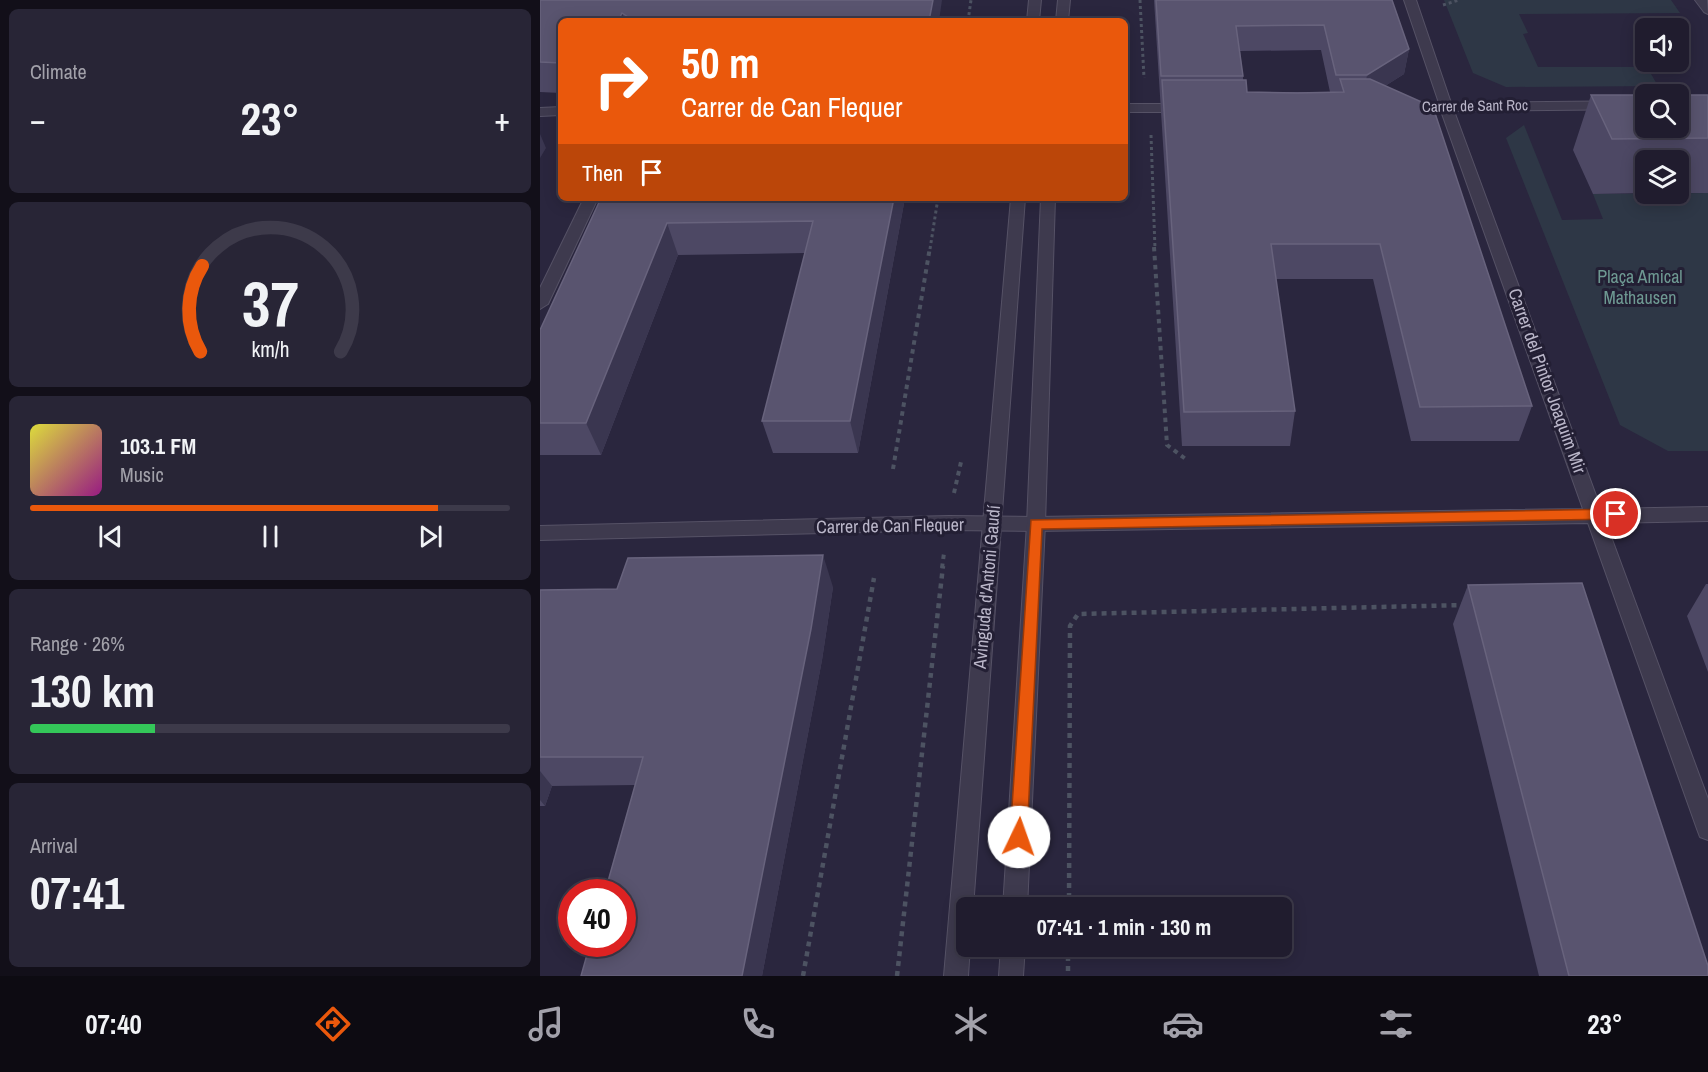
<!DOCTYPE html>
<meta charset="utf-8">
<style>
body{margin:0;font-family:"Archivo Narrow",sans-serif;background:#282536;color:#f1f3f6;height:100vh;display:flex;flex-direction:column;font-size:22px;white-space:nowrap}
*{box-sizing:border-box;margin:0}
p{font-size:20px;color:#a2a1aa}
.icon{flex:none;width:33px;height:33px;fill:none;stroke:currentColor;stroke-width:2;stroke-linecap:round;stroke-linejoin:round}
.map{position:relative;flex:1;overflow:hidden}
.panel{display:flex;flex-direction:column;gap:9px;padding:9px;background:#120f19;width:540px}
.panel>*{flex:none}
.guide{position:absolute;left:18px;top:18px;width:570px;height:183px;border-radius:9px;box-shadow:0 3px 15px #0003,0 0 0 2px #3d3a4a;background:#ea580c;color:#fff;overflow:hidden}
.controls{position:absolute;left:1095px;top:18px;display:grid;gap:12px}
.controls a{display:grid;place-items:center;width:54px;height:54px;border-radius:9px;background:#201c2e;box-shadow:0 3px 15px #0003,0 0 0 2px #3d3a4a;font-size:30px}
.speed{position:absolute;left:18px;top:879px;display:flex;gap:12px;font-size:30px;font-weight:700;text-align:center}
.speed>*{display:grid;place-content:center;width:78px;height:78px;border-radius:50%;background:#201c2e;box-shadow:0 3px 15px #0003,0 0 0 2px #3d3a4a;line-height:1}
.speed .limit{border:9px solid #d22;background:#fff;color:#111}
.pin{position:absolute;display:grid;place-items:center;width:51px;height:51px;color:#fff;margin:-26px;border:3px solid #fff;border-radius:50%;box-shadow:0 2px 6px #0007}
.me{position:absolute;width:66px;margin:-33px;rotate:3deg;stroke-linejoin:round;filter:drop-shadow(0 0 4px #0008)}
.turn{display:flex;align-items:center;gap:21px;height:126px;padding:0 24px;font-size:27px}
.turn .icon{width:78px;height:78px;stroke-width:2.5}
.turn b{display:block;font-size:42px;line-height:51px}
.then{display:flex;align-items:center;height:57px;padding:0 24px;background:#0003;gap:12px;font-size:22px}
.big{font-size:45px;font-weight:700;line-height:1.1}
.panel .tile{flex:1;display:flex;flex-direction:column;justify-content:center;gap:9px;min-width:0;padding:0 21px;border-radius:9px;background:#282536}
.panel .dial{align-items:center;gap:0}
.dial svg{height:156px;overflow:visible;fill:none;stroke:#3d3a4a;stroke-width:7;stroke-linecap:round;text-anchor:middle}
.dial text{fill:#f1f3f6;stroke:none}
.song{display:flex;align-items:center;gap:18px}
.cover{width:72px;height:72px;border-radius:9px;background:linear-gradient(135deg,hsl(60 70% 55%),hsl(310 70% 35%))}
.played{height:6px;border-radius:3px;background:linear-gradient(90deg,#ea580c 85%,#3d3a4a 85%)}
.keys{display:flex;justify-content:space-around;direction:ltr}
.heat{display:flex;justify-content:space-between;align-items:center;font-size:33px;direction:ltr}
.charge{height:9px;border-radius:4px;background:linear-gradient(90deg,#34c759 26%,#3d3a4a 0)}
.trip{position:absolute;left:416px;top:897px;width:336px;height:60px;border-radius:9px;background:#201c2e;box-shadow:0 3px 15px #0003,0 0 0 2px #3d3a4a;font-weight:700;line-height:60px;text-align:center}
.tabs{display:flex;height:96px;justify-content:space-around;align-items:center;background:#0d0b12;color:#a2a1aa}
.tabs .icon{width:42px;height:42px}
.tabs .current{color:#ea580c}
.tabs b{font-size:27px;color:#f1f3f6}
main{display:flex;flex:1;min-height:0}
.map>svg:first-child{display:block}
.green{fill:#2e3746}
.lines{fill:none;stroke-linecap:round;stroke-linejoin:round}
.minor-casing{stroke:#565266;stroke-width:2}
.tertiary-casing{stroke:#565266;stroke-width:2}
.path-far2{stroke:#4d5362;stroke-width:3;stroke-dasharray:3 3;stroke-linecap:butt}
.path-far1{stroke:#4d5362;stroke-width:4;stroke-dasharray:4.5 4.5;stroke-linecap:butt}
.path{stroke:#4d5362;stroke-width:4.5;stroke-dasharray:5 5;stroke-linecap:butt}
.minor{fill:#3e3a4e;fill-rule:evenodd}
.tertiary{fill:#3e3a4e;fill-rule:evenodd}
.wall{fill:#4d4864;fill-rule:evenodd}
.shaded-wall{fill:#3a3650}
.building{fill:#59546f;stroke:#68637d;stroke-width:1.5}
.route{fill:#ea580c;stroke:#983908;stroke-width:1.5}
.labels{text-anchor:middle;stroke-width:6;stroke-linejoin:round;paint-order:stroke}
.far-street-label{font-size:15px;fill:#bab6c9;stroke:#231f34}
.park-label{font-size:18px;fill:#6e9992;stroke:#231f34}
.street-label{font-size:18px;fill:#bab6c9;stroke:#231f34}
</style>
<main>
<section class="panel">
<div class="tile"><p>Climate</p>
<div class="heat"><a>−</a><b class="big">23°</b><a>+</a></div>
</div>
<div class="tile dial"><svg viewBox="0 0 100 80">
<path d="M14 69A42 42 0 1 1 86 69"/>
<path d="M14 69A42 42 0 0 1 15 25" stroke="#ea580c"/>
<text x="50" y="56" font-size="32" font-weight="700">37</text>
<text x="50" y="72" font-size="11">km/h</text>
</svg></div>
<div class="tile">
<div class="song"><i class="cover"></i><div><b>103.1 FM</b><p>Music</p></div></div>
<div class="played"></div>
<div class="keys"><svg class="icon" aria-label="previous" viewBox="0 0 24 24"><path d="M18 5L8 12l10 7zM5 5v14"/></svg><svg class="icon" aria-label="pause" viewBox="0 0 24 24"><path d="M8 5v14M16 5v14"/></svg><svg class="icon" aria-label="next" viewBox="0 0 24 24"><path d="M6 5l10 7-10 7zM19 5v14"/></svg></div>
</div>
<div class="tile"><p>Range · 26%</p><b class="big">130 km</b><div class="charge"></div></div>
<div class="tile"><p>Arrival</p><b class="big">07:41</b></div>
</section>
<div class="map">
<svg width="1168" height="976" viewBox="0 0 1168 976">
<rect width="100%" height="100%" fill="#2a263e"/>
<g class="green">
<polygon points="904,0 1131,0 1140,13 979,14 988,33 983,34 998,67 1107,67 1118,86 966,87 933,73"/>
<polygon points="984,125 1022,220 1063,219 1053,194 1168,193 1168,451 1128,451 1080,425 966,138"/>
</g>
<g class="lines">
<g class="minor-casing">
<g id="minor">
<polygon points="864,0 876,0 911,103 1106,101 1106,109 914,111 1061,509 1168,507 1168,521 1066,523 1168,799 1168,840 1160,837 1157,829 1048,523 496,531 409,530 0,540 0,526 409,516 496,517 1043,509 901,111 891,110 890,107 899,103"/>
<polygon points="1155,0 1167,0 1168,14 1164,12"/>
<polygon points="585,104 646,104 652,108 646,112 585,112"/>
<polygon points="21,107 21,115 0,116 0,108"/>
<polygon points="44,198 58,198 8,304 0,309 0,288"/>
</g>
</g>
<g class="tertiary-casing">
<g id="tertiary">
<polygon points="489,0 501,0 499,21 487,21"/>
<polygon points="518,0 530,0 528,21 516,21"/>
<polygon points="471,198 485,198 433,908 426,908 426,946 430,946 428,976 404,976"/>
<polygon points="501,198 515,198 505,524 487,908 463,908 487,524"/>
<polygon points="461,946 485,946 483,976 459,976"/>
</g>
</g>
<g class="path-far2">
<polyline points="600,0 604,78"/>
<polyline points="903,5 919,0"/>
<polyline points="428,21 431,0"/>
<polyline points="611,135 615,249"/>
<polyline points="390,249 398,198"/>
</g>
<g class="path-far1">
<polyline points="614,247 627,445 647,460"/>
<polyline points="353,469 390,247"/>
<polyline points="414,493 421,462"/>
<polyline points="402,568 404,553"/>
</g>
<g class="path">
<polyline points="529,908 530,626 538,614 925,605"/>
<polyline points="528,946 528,976"/>
<polyline points="263,976 334,578"/>
<polyline points="357,976 403,566"/>
</g>
<use href="#minor" class="minor"/>
<use href="#tertiary" class="tertiary"/>
</g>
<g class="wall">
<polygon points="0,0 399,21 21,21 21,93 0,92"/>
<path d="M 614,0 L 852,0 L 869,49 L 864,74 L 845,86 L 992,406 L 979,441 L 871,441 L 833,279 L 736,279 L 755,411 L 750,446 L 642,446 ZM 781,50 L 790,92 L 707,92 L 703,80 L 703,76 L 700,51 Z"/>
<polygon points="1051,95 1168,95 1168,193 1138,193 1138,160 1106,160 1106,193 1053,194 1033,150"/>
<polygon points="61,198 365,198 318,453 233,453 222,421 265,253 138,255 61,455 0,455 0,330"/>
<polygon points="1166,584 1168,584 1168,672 1147,616"/>
<polygon points="928,585 1168,976 999,976 913,624"/>
<polygon points="293,587 282,660 222,976 41,976 95,785 12,786 5,806 0,806 0,590"/>
</g>
<g class="shaded-wall">
<polygon points="393,0 402,0 399,21 389,21"/>
<polygon points="82,13 85,21 78,21"/>
<polygon points="869,49 864,74 823,100 827,75"/>
<polygon points="0,134 6,148 0,158"/>
<polygon points="354,198 365,198 318,453 310,421"/>
<polygon points="127,223 138,255 61,455 46,423"/>
<polygon points="283,555 293,587 282,660 222,976 202,976"/>
<polygon points="0,771 12,786 5,806 0,800"/>
</g>
<g class="building">
<polygon points="0,0 393,0 389,21 94,21 82,13 78,21 21,21 21,63 0,62"/>
<polygon points="616,0 852,0 869,49 827,75 796,75 784,25 696,26 703,76 621,76"/>
<polygon points="800,79 830,79 893,107 992,406 880,407 840,244 731,244 755,411 644,412 622,80 706,80 707,92 757,93 804,92"/>
<polygon points="1051,95 1106,95 1106,128 1138,128 1138,95 1168,95 1168,138 1072,139"/>
<polygon points="61,198 354,198 310,421 222,421 273,221 127,223 46,423 0,423 0,330"/>
<polygon points="283,555 271,629 202,976 41,976 50,944 82,944 82,892 65,892 103,757 0,757 0,590 77,589 88,558"/>
<polygon points="1042,583 1168,966 1168,976 1029,976 928,585"/>
</g>
<polygon class="route" points="1076,509 1083,514 1076,519 502,529 487,837 485,842 479,845 473,842 470,837 491,520"/>
<g class="labels">
<g class="far-street-label">
<text transform="translate(935 106) rotate(-1)" y="5">Carrer de Sant Roc</text>
</g>
<g class="park-label">
<text x="1100" y="283">Plaça Amical<tspan x="1100" dy="21">Mathausen</tspan></text>
</g>
<g class="street-label">
<text transform="translate(1007 381) rotate(70)" y="6">Carrer del Pintor Joaquim Mir</text>
<text transform="translate(350 526) rotate(-1)" y="6">Carrer de Can Flequer</text>
<text transform="translate(447 587) rotate(-85)" y="6">Avinguda d'Antoni Gaudí</text>
</g>
</g>
</svg>
<div class="controls">
<a><svg class="icon" aria-label="sound" viewBox="0 0 24 24"><path d="M4 9h4l5-4v14l-5-4H4zM17 9q2 3 0 6"/></svg></a>
<a><svg class="icon" aria-label="search" viewBox="0 0 24 24"><circle cx="10" cy="10" r="6"/><path d="M15 15l6 6"/></svg></a>
<a><svg class="icon" aria-label="layers" viewBox="0 0 24 24"><path d="M12 4l9 5-9 5-9-5zM3 14l9 5 9-5"/></svg></a>
</div>
<div class="speed"><div class="limit">40</div></div>
<div class="pin" style="left:1076px;top:514px;background:#d93025"><svg class="icon" aria-label="arrive" viewBox="0 0 24 24"><path d="M6 21V4h12l-3 4 3 4H6"/></svg></div>
<svg class="me" style="left:479px;top:837px" viewBox="-20 -20 40 40"><circle r="19" fill="#fff"/><path d="M0-13L10 11 0 6-10 11z" fill="#ea580c"/></svg>
<div class="trip">07:41 · 1 min · 130 m</div>
<div class="guide">
<div class="turn"><svg class="icon" aria-label="right" viewBox="0 0 24 24"><path d="M7 20v-9h11M14 6l5 5-5 5"/></svg><div><b>50 m</b>Carrer de Can Flequer</div></div>
<div class="then">Then<svg class="icon" aria-label="arrive" viewBox="0 0 24 24"><path d="M6 21V4h12l-3 4 3 4H6"/></svg></div>
</div>
</div>
</main>
<nav class="tabs">
<b>07:40</b>
<svg class="icon current" aria-label="directions" viewBox="0 0 24 24"><path d="M12 3l9 9-9 9-9-9zM9 14v-3h6M13 9l2 2-2 2"/></svg>
<svg class="icon" aria-label="music" viewBox="0 0 24 24"><path d="M9 18V5l10-2v13"/><circle cx="6" cy="18" r="3"/><circle cx="16" cy="16" r="3"/></svg>
<svg class="icon" aria-label="phone" viewBox="0 0 24 24"><path d="M5 4h4l2 5-3 2q2 4 5 5l2-3 5 2v4C11 20 4 13 5 4z"/></svg>
<svg class="icon" aria-label="climate" viewBox="0 0 24 24"><path d="M12 3v18M4 7l16 10M4 17L20 7"/></svg>
<svg class="icon" aria-label="car" viewBox="0 0 24 24"><path d="M5 17H2v-5l4-1 3-4h7l3 4 3 1v5h-3M9 17h6M6 11h13"/><circle cx="7" cy="17" r="2"/><circle cx="17" cy="17" r="2"/></svg>
<svg class="icon" aria-label="filters" viewBox="0 0 24 24"><path d="M4 7h16M4 17h16"/><circle cx="9" cy="7" r="2"/><circle cx="15" cy="17" r="2"/></svg>
<b>23°</b>
</nav>
